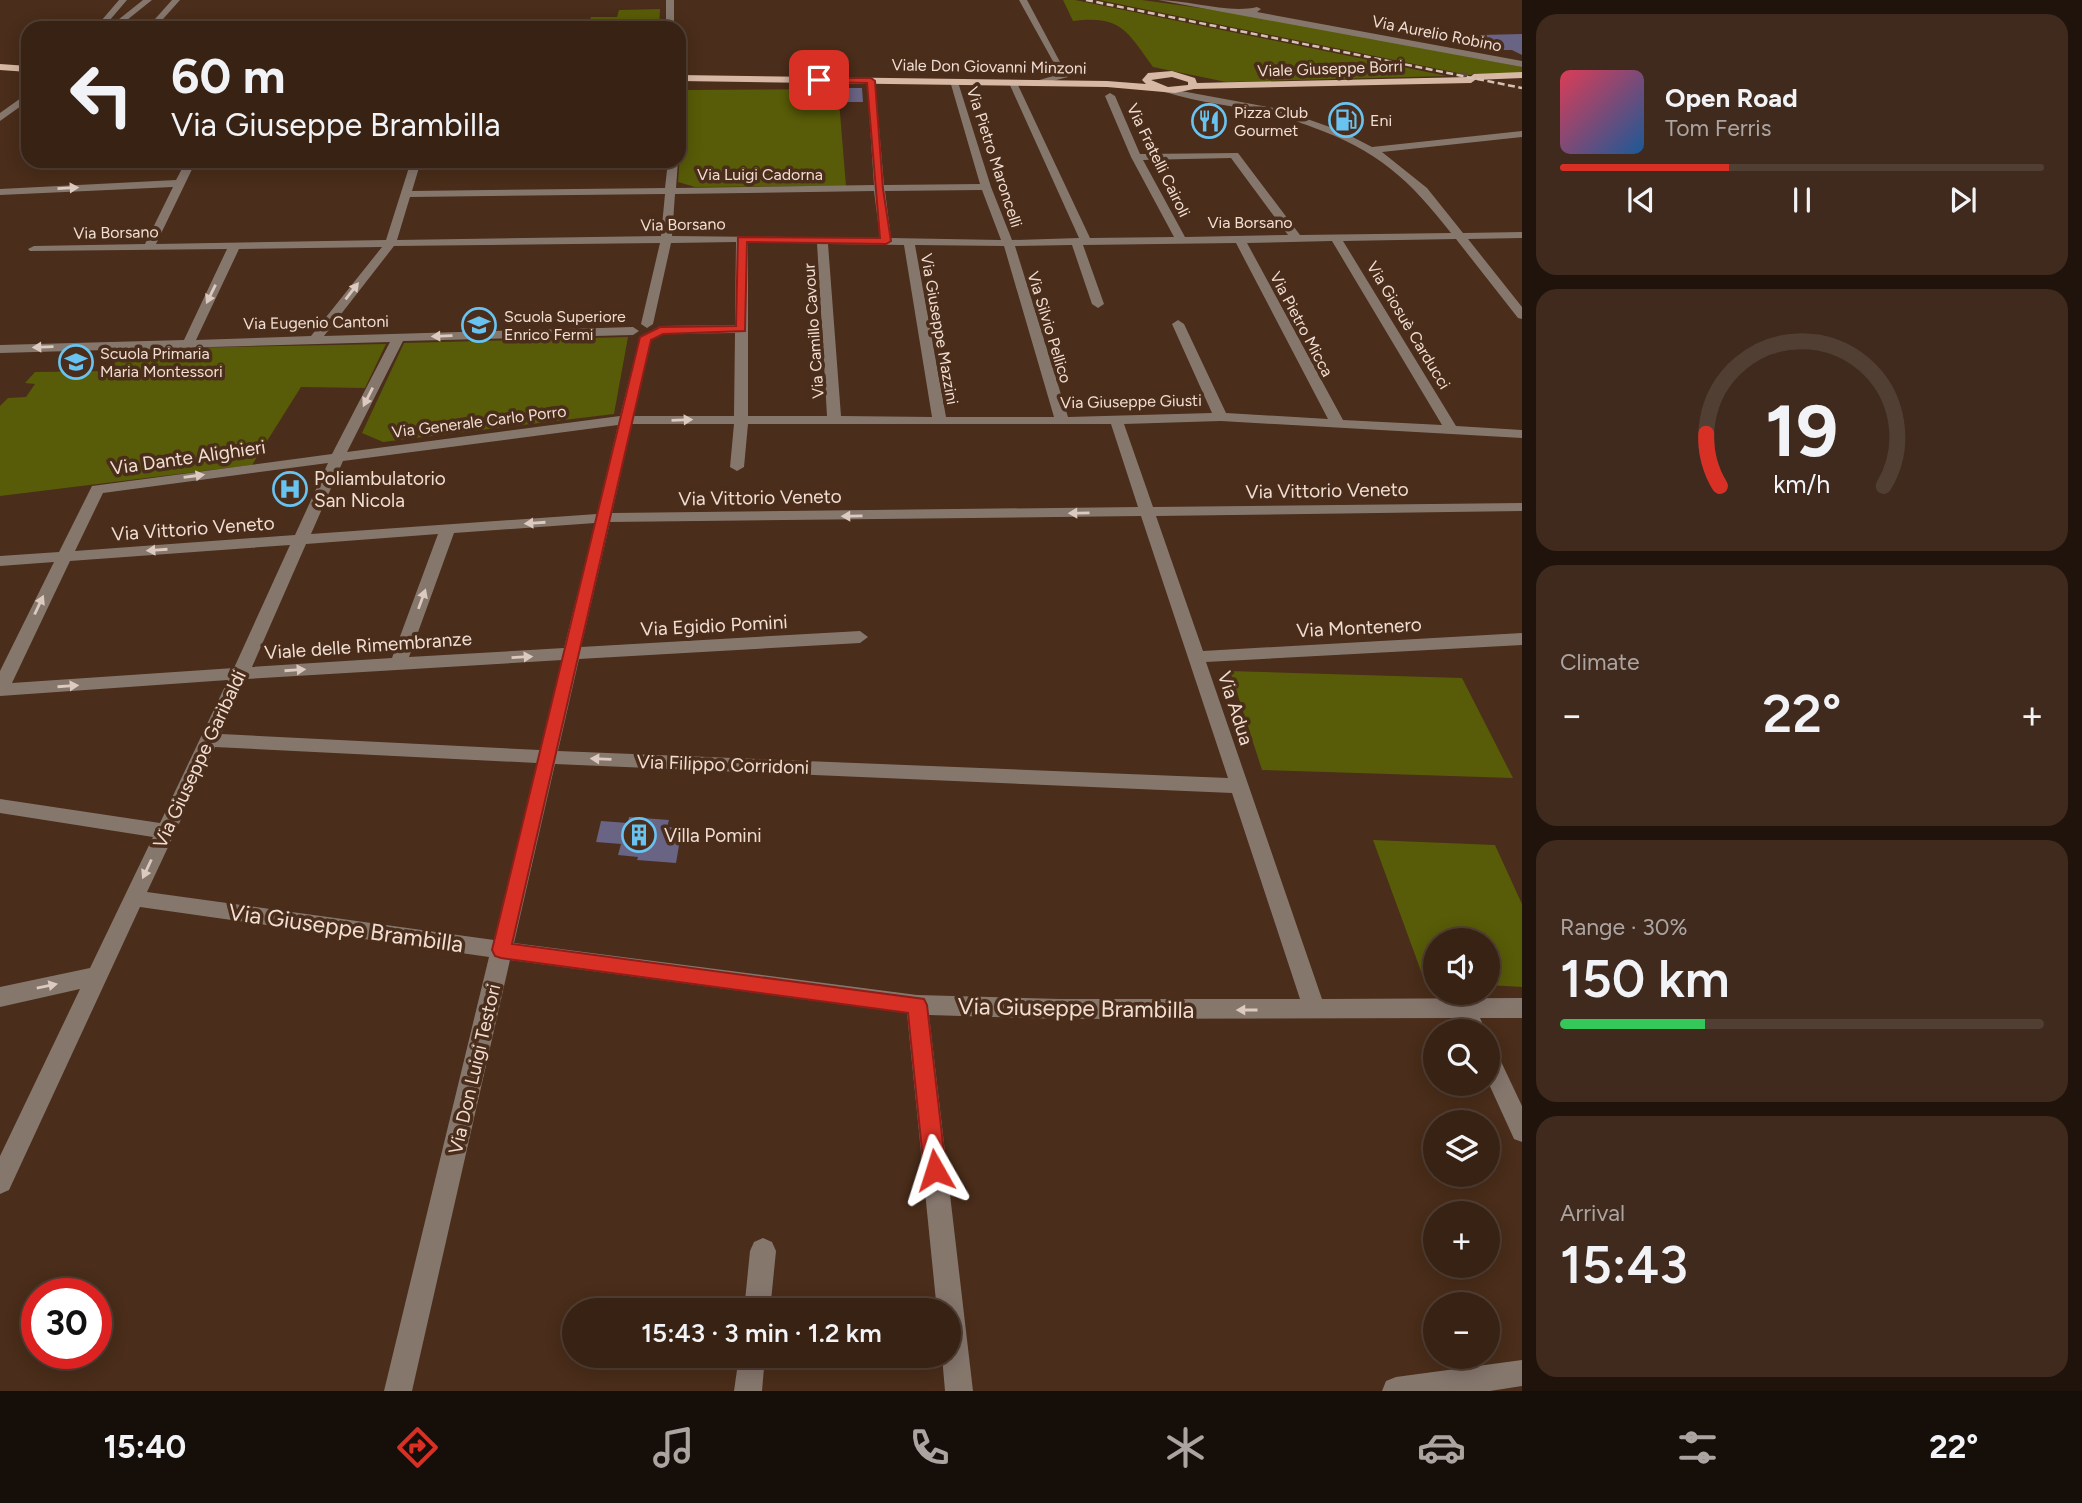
<!DOCTYPE html>
<meta charset="utf-8">
<style>
body{margin:0;font-family:Figtree,sans-serif;background:#3f2a1d;color:#f1f3f6;height:100vh;display:flex;flex-direction:column;font-size:26px;white-space:nowrap}
*{box-sizing:border-box;margin:0}
p{font-size:23px;color:#aba4a0}
.icon{flex:none;width:38px;height:38px;fill:none;stroke:currentColor;stroke-width:2;stroke-linecap:round;stroke-linejoin:round}
.map{position:relative;flex:1;overflow:hidden}
.drawer{display:flex;flex-direction:column;gap:14px;padding:14px;background:#1f130b;width:560px}
.drawer>*{flex:none}
.guide{position:absolute;left:21px;top:21px;width:665px;height:147px;border-radius:21px;box-shadow:0 4px 18px #0003,0 0 0 2px #523f34;background:#382214;color:#f1f3f6;overflow:hidden}
.fabs{position:absolute;left:1423px;top:928px;display:grid;gap:14px}
.fabs a{display:grid;place-items:center;width:77px;height:77px;border-radius:50%;background:#382214;box-shadow:0 4px 18px #0003,0 0 0 2px #523f34;font-size:35px}
.speed{position:absolute;left:21px;top:1278px;display:flex;gap:14px;font-size:35px;font-weight:700;text-align:center}
.speed>*{display:grid;place-content:center;width:91px;height:91px;border-radius:50%;background:#382214;box-shadow:0 4px 18px #0003,0 0 0 2px #523f34;line-height:1}
.speed .limit{border:10px solid #d22;background:#fff;color:#111}
.pin{position:absolute;display:grid;place-items:center;width:60px;height:60px;color:#fff;margin:-30px;border-radius:14px;box-shadow:0 4px 10px #0006}
.me{position:absolute;width:77px;margin:-38px;rotate:354deg;stroke-linejoin:round;filter:drop-shadow(0 0 5px #0008)}
.turn{display:flex;align-items:center;gap:24px;height:147px;padding:0 35px;font-size:32px}
.turn .icon{width:91px;height:91px;stroke-width:2.5}
.turn b{display:block;font-size:49px;line-height:60px}
.big{font-size:52px;font-weight:600;line-height:1.1}
.drawer .card{flex:1;display:flex;flex-direction:column;justify-content:center;gap:10px;min-width:0;padding:0 24px;border-radius:21px;background:#3f2a1d}
.drawer .dial{align-items:center;gap:0}
.dial svg{height:182px;overflow:visible;fill:none;stroke:#523f34;stroke-width:7;stroke-linecap:round;text-anchor:middle}
.dial text{fill:#f1f3f6;stroke:none}
.song{display:flex;align-items:center;gap:21px}
.cover{width:84px;height:84px;border-radius:10px;background:linear-gradient(135deg,hsl(350 70% 55%),hsl(210 70% 35%))}
.played{height:7px;border-radius:4px;background:linear-gradient(90deg,#d93025 35%,#523f34 35%)}
.keys{display:flex;justify-content:space-around;direction:ltr}
.heat{display:flex;justify-content:space-between;align-items:center;font-size:38px;direction:ltr}
.charge{height:10px;border-radius:5px;background:linear-gradient(90deg,#34c759 30%,#523f34 0)}
.trip{position:absolute;left:562px;top:1298px;width:399px;height:70px;border-radius:35px;background:#382214;box-shadow:0 4px 18px #0003,0 0 0 2px #523f34;font-weight:600;line-height:70px;text-align:center}
.dock{display:flex;height:112px;justify-content:space-around;align-items:center;background:#160e08;color:#aba4a0}
.dock .icon{width:49px;height:49px}
.dock .selected{color:#d93025}
.dock b{font-size:32px;color:#f1f3f6}
main{display:flex;flex:1;min-height:0}
.map>svg:first-child{display:block}
.green{fill:#585b07}
.building{fill:#696384}
.lines{fill:none;stroke-linecap:round;stroke-linejoin:round}
.major-tunnel{stroke:#634836;stroke-width:9;stroke-dasharray:9 4.5;stroke-linecap:butt}
.minor{fill:#86776d;fill-rule:evenodd}
.major{fill:#d7b8a5;fill-rule:evenodd}
.rail{stroke:#d5c0b4;stroke-width:2.5;stroke-dasharray:7 3.5;stroke-linecap:butt}
.oneway{fill:#dcc9bf}
.route{fill:#d93025;stroke:#8d1f18;stroke-width:2}
.labels{text-anchor:middle;stroke-width:7;stroke-linejoin:round;paint-order:stroke}
.far-street-label{font-size:16px;fill:#f1ded3;stroke:#4a2d1a}
.far-poi-label{font-size:16px;fill:#f1ded3;stroke:#4a2d1a;text-anchor:start}
.street-label{font-size:19px;fill:#f1ded3;stroke:#4a2d1a}
.poi-label{font-size:19px;fill:#f1ded3;stroke:#4a2d1a;text-anchor:start}
.near-street-label{font-size:23px;fill:#f1ded3;stroke:#4a2d1a}
</style>
<main>
<div class="map">
<svg width="1522" height="1391" viewBox="0 0 1522 1391">
<rect width="100%" height="100%" fill="#4a2d1a"/>
<g class="green">
<path d="M 1063,0 L 1075,0 L 1447,76 L 1226,82 L 1153,67 C 1127,31 1121,15 1073,21 Z"/>
<polygon points="1099,0 1142,0 1251,15 1522,67 1522,73 1468,75"/>
<polygon points="660,9 659,28 588,28 591,17 617,17 619,10"/>
<polygon points="838,89 846,186 695,187 678,182 685,90"/>
<polygon points="628,337 614,414 383,442 362,433 404,343"/>
<polygon points="386,344 365,388 301,387 252,465 0,496 0,406 8,398 26,397 35,384 25,383 35,372 109,371 124,349"/>
<polygon points="1230,671 1462,678 1513,778 1262,770"/>
<polygon points="1373,840 1495,845 1522,904 1522,987 1488,985 1488,940 1435,940 1435,982 1425,982"/>
</g>
<g class="building">
<polygon points="1522,34 1522,55 1512,50 1494,50 1480,35"/>
<polygon points="840,88 862,88 863,102 840,102"/>
<polygon points="629,817 669,820 667,827 682,828 676,863 637,860 638,857 618,855 621,844 596,842 601,821 628,823"/>
</g>
<g class="lines">
<polyline class="major-tunnel" points="1459,77 1474,77"/>
<g class="minor">
<polygon points="119,0 127,0 103,28 95,28"/>
<polygon points="143,0 152,0 117,28 108,28"/>
<polygon points="172,0 180,0 155,28 147,28"/>
<rect x="666" y="0" width="8" height="28"/>
<polygon points="1019,0 1027,0 1068,77 1033,86 1029,83 1060,74"/>
<path d="M 1158,0 C 1189,0 1229,14 1257,7 L 1261,9 L 1257,12 L 1522,61 L 1522,67 Z"/>
<path d="M 871,78 L 875,81 L 884,185 L 980,184 L 950,81 L 957,79 L 991,187 L 1012,240 L 1079,238 L 1009,83 L 1013,80 L 1017,83 L 1090,238 L 1174,237 L 1131,157 L 1105,96 L 1110,93 L 1115,96 L 1140,154 L 1238,153 L 1300,235 L 1451,233 C 1409,179 1377,150 1312,127 C 1298,122 1285,116 1271,113 C 1235,106 1200,103 1165,92 L 1165,88 L 1279,109 L 1341,131 L 1372,147 L 1522,131 L 1522,137 L 1382,152 L 1427,188 L 1463,233 L 1522,232 L 1522,238 L 1468,239 L 1522,307 L 1522,319 L 1518,318 L 1456,239 L 1343,241 L 1456,426 L 1522,430 L 1522,438 L 1221,421 L 1124,424 L 1153,507 L 1522,503 L 1522,511 L 1156,516 L 1203,651 L 1522,633 L 1522,645 L 1206,662 L 1322,999 L 1522,998 L 1522,1018 L 1480,1018 L 1486,1031 L 1464,1031 L 1457,1018 L 1060,1019 L 929,1015 L 973,1391 L 945,1391 L 942,1356 L 948,1356 L 948,1311 L 937,1311 L 907,1013 L 510,960 L 412,1391 L 384,1391 L 489,957 L 140,907 L 9,1190 L 0,1194 L 0,1156 L 80,989 L 0,1007 L 0,987 L 90,968 L 153,837 L 0,813 L 0,799 L 160,823 L 228,680 L 0,696 L 0,671 L 54,562 L 0,566 L 0,556 L 59,552 L 92,486 L 332,454 L 390,342 L 0,353 L 0,345 L 184,340 L 227,249 L 30,251 L 28,249 L 34,246 L 145,244 L 173,187 L 0,195 L 0,189 L 176,180 L 186,161 L 196,161 L 156,244 L 386,240 L 411,161 L 421,161 L 412,191 L 665,188 L 668,161 L 678,161 L 676,188 L 874,185 L 867,81 ZM 1231,158 L 1288,235 L 1185,237 L 1143,160 ZM 982,190 L 1001,240 L 891,238 L 885,191 ZM 874,191 L 880,238 L 672,236 L 675,194 ZM 665,194 L 661,236 L 397,240 L 410,197 ZM 1332,241 L 1442,425 L 1343,420 L 1247,243 ZM 736,242 L 735,325 L 660,326 L 654,330 L 660,334 L 735,333 L 734,416 L 634,416 L 652,337 L 646,333 L 640,337 L 620,416 L 347,452 L 403,341 L 633,335 L 639,331 L 633,327 L 324,336 L 394,246 L 660,243 L 641,324 L 647,328 L 653,324 L 671,243 ZM 748,242 L 817,243 L 827,416 L 748,416 ZM 1236,243 L 1328,419 L 1226,413 L 1184,324 L 1178,320 L 1172,324 L 1212,413 L 1068,417 L 1015,246 L 1072,245 L 1092,304 L 1098,308 L 1104,304 L 1083,245 ZM 828,244 L 904,245 L 932,417 L 841,416 ZM 915,245 L 1004,246 L 1054,417 L 946,417 ZM 382,247 L 311,336 L 196,340 L 239,249 ZM 632,424 L 734,424 L 730,467 L 737,471 L 744,467 L 748,424 L 1111,424 L 1138,507 L 612,513 ZM 618,425 L 597,514 L 311,534 L 343,461 ZM 328,463 L 295,535 L 75,551 L 103,493 ZM 1141,516 L 1228,778 L 558,751 L 579,659 L 860,643 L 868,637 L 860,631 L 581,647 L 610,522 ZM 595,523 L 564,648 L 409,657 L 454,533 ZM 438,534 L 392,658 L 252,667 L 306,544 ZM 290,545 L 234,668 L 12,683 L 70,561 ZM 562,660 L 540,750 L 221,734 L 246,679 ZM 215,747 L 537,763 L 494,940 L 147,892 ZM 555,764 L 1232,793 L 1300,999 L 1060,999 L 917,995 L 514,943 Z"/>
<polygon points="679,92 684,95 684,104 679,107"/>
<polygon points="28,93 28,101 0,121 0,113"/>
<polygon points="1488,1048 1496,1051 1522,1106 1522,1142 1514,1139 1488,1082"/>
<polygon points="763,1238 772,1242 776,1251 770,1311 744,1311 750,1251 754,1242"/>
<polygon points="739,1356 765,1356 762,1391 734,1391"/>
<polygon points="1522,1360 1522,1386 1490,1391 1382,1391 1386,1381 1396,1377"/>
</g>
<g class="major">
<polygon points="0,64 28,66 28,72 0,70"/>
<path d="M 1172,71 L 1195,78 L 1197,83 L 1470,77 L 1474,74 L 1522,72 L 1522,78 L 1475,80 L 1471,83 L 1194,89 L 1175,93 L 1107,87 L 679,81 L 679,75 L 1107,81 L 1146,84 L 1142,80 L 1148,73 ZM 1172,77 L 1188,82 L 1188,85 L 1168,87 L 1151,80 Z"/>
</g>
<polyline class="rail" points="1086,0 1522,88"/>
</g>
<defs><path id="oneway-solid" d="M-6-.8H1V-3.2L6.5 0L1 3.2V.8H-6Z" transform="scale(1.75)"/></defs>
<g class="oneway">
<use href="#oneway-solid" transform="translate(68 188) rotate(-3)"/>
<use href="#oneway-solid" transform="translate(352 291) rotate(-52)"/>
<use href="#oneway-solid" transform="translate(211 294) rotate(116)"/>
<use href="#oneway-solid" transform="translate(442 336) rotate(178)"/>
<use href="#oneway-solid" transform="translate(43 347) rotate(178)"/>
<use href="#oneway-solid" transform="translate(368 397) rotate(117)"/>
<use href="#oneway-solid" transform="translate(682 420) rotate(-2)"/>
<use href="#oneway-solid" transform="translate(194 476) rotate(-8)"/>
<use href="#oneway-solid" transform="translate(1079 513) rotate(179)"/>
<use href="#oneway-solid" transform="translate(852 516) rotate(179)"/>
<use href="#oneway-solid" transform="translate(535 523) rotate(176)"/>
<use href="#oneway-solid" transform="translate(157 550) rotate(176)"/>
<use href="#oneway-solid" transform="translate(422 599) rotate(-70)"/>
<use href="#oneway-solid" transform="translate(39 605) rotate(-65)"/>
<use href="#oneway-solid" transform="translate(522 657) rotate(-3)"/>
<use href="#oneway-solid" transform="translate(295 670) rotate(-4)"/>
<use href="#oneway-solid" transform="translate(68 686) rotate(-4)"/>
<use href="#oneway-solid" transform="translate(601 759) rotate(-178)"/>
<use href="#oneway-solid" transform="translate(147 869) rotate(115)"/>
<use href="#oneway-solid" transform="translate(47 986) rotate(-12)"/>
<use href="#oneway-solid" transform="translate(1247 1010) rotate(-180)"/>
</g>
<polygon class="route" points="819,78 871,78 875,81 883,189 891,241 886,244 747,242 745,331 663,334 651,340 512,944 924,999 927,1005 946,1170 943,1178 935,1181 927,1178 924,1170 908,1013 501,958 495,956 492,950 640,337 660,327 736,326 738,237 880,238 867,83 816,82"/>
<defs>
<g id="fuel-ring" transform="scale(1.75)"><circle r="9.5" fill="#4a2d1a" stroke="#69c3f1" stroke-width="1.5"/><path d="M-5.5-6h7V0h2V4h1.3V-2.5L3-4.5l.8-.8L6-3V5H2.5V1h-1V6h-7ZM-4.2-4.7v3.2H.2V-4.7Z" fill="#69c3f1"/></g>
<g id="restaurant-ring" transform="scale(1.75)"><circle r="9.5" fill="#4a2d1a" stroke="#69c3f1" stroke-width="1.5"/><path d="M-5-6h1v4h1v-4h1v4h1v-4h1v5L-1.5 .5V6h-2V.5L-5-1ZM5-6V6H3V1.5H1.5Q1.5-4 5-6Z" fill="#69c3f1"/></g>
<g id="school-ring" transform="scale(1.75)"><circle r="9.5" fill="#4a2d1a" stroke="#69c3f1" stroke-width="1.5"/><path d="M0-5L7-2L0 1L-7-2ZM-4 1L0 2.5L4 1V4Q0 6-4 4Z" fill="#69c3f1"/></g>
<g id="hospital-ring" transform="scale(1.75)"><circle r="9.5" fill="#4a2d1a" stroke="#69c3f1" stroke-width="1.5"/><path d="M-5-5h3v3.5h4V-5h3V5h-3V1.5h-4V5h-3Z" fill="#69c3f1"/></g>
<g id="building-ring" transform="scale(1.75)"><circle r="9.5" fill="#4a2d1a" stroke="#69c3f1" stroke-width="1.5"/><path d="M-4-6H4V6H1V3H-1V6H-4ZM-2.5-4.3h1.7v1.8h-1.7ZM.8-4.3h1.7v1.8H.8ZM-2.5-1h1.7V.8h-1.7ZM.8-1h1.7V.8H.8Z" fill="#69c3f1"/></g>
</defs>
<g fill-rule="evenodd">
<use href="#fuel-ring" x="1346" y="120"/>
<use href="#restaurant-ring" x="1209" y="121"/>
<use href="#school-ring" x="479" y="325"/>
<use href="#school-ring" x="76" y="362"/>
<use href="#hospital-ring" x="290" y="489"/>
<use href="#building-ring" x="639" y="835"/>
</g>
<g class="labels">
<g class="far-street-label">
<text transform="translate(1437 33) rotate(11)" y="6">Via Aurelio Robino</text>
<text transform="translate(989 66) rotate(1)" y="6">Viale Don Giovanni Minzoni</text>
<text transform="translate(1330 68) rotate(-2)" y="6">Viale Giuseppe Borri</text>
<text transform="translate(995 157) rotate(72)" y="6">Via Pietro Maroncelli</text>
<text transform="translate(1159 160) rotate(64)" y="6">Via Fratelli Cairoli</text>
<text x="760" y="180">Via Luigi Cadorna</text>
<text x="1250" y="228">Via Borsano</text>
<text transform="translate(683 224) rotate(-1)" y="6">Via Borsano</text>
<text transform="translate(116 232) rotate(-1)" y="6">Via Borsano</text>
<text transform="translate(316 322) rotate(-1)" y="6">Via Eugenio Cantoni</text>
<text transform="translate(1302 324) rotate(62)" y="6">Via Pietro Micca</text>
<text transform="translate(1409 325) rotate(59)" y="6">Via Giosuè Carducci</text>
<text transform="translate(1050 327) rotate(73)" y="6">Via Silvio Pellico</text>
<text transform="translate(940 329) rotate(80)" y="6">Via Giuseppe Mazzini</text>
<text transform="translate(813 331) rotate(-94)" y="6">Via Camillo Cavour</text>
<text transform="translate(1131 401) rotate(-1)" y="6">Via Giuseppe Giusti</text>
<text transform="translate(479 421) rotate(-7)" y="6">Via Generale Carlo Porro</text>
</g>
<g class="far-poi-label">
<text x="1234" y="118">Pizza Club<tspan x="1234" dy="18">Gourmet</tspan></text>
<text x="1370" y="126">Eni</text>
<text x="504" y="322">Scuola Superiore<tspan x="504" dy="18">Enrico Fermi</tspan></text>
<text x="100" y="359">Scuola Primaria<tspan x="100" dy="18">Maria Montessori</tspan></text>
</g>
<g class="street-label">
<text transform="translate(188 457) rotate(-8)" y="7">Via Dante Alighieri</text>
<text transform="translate(1327 490) rotate(-1)" y="7">Via Vittorio Veneto</text>
<text transform="translate(760 497) rotate(-1)" y="7">Via Vittorio Veneto</text>
<text transform="translate(193 528) rotate(-4)" y="7">Via Vittorio Veneto</text>
<text transform="translate(714 625) rotate(-3)" y="7">Via Egidio Pomini</text>
<text transform="translate(1359 627) rotate(-3)" y="7">Via Montenero</text>
<text transform="translate(368 645) rotate(-4)" y="7">Viale delle Rimembranze</text>
<text transform="translate(1236 708) rotate(72)" y="7">Via Adua</text>
<text transform="translate(199 759) rotate(-65)" y="7">Via Giuseppe Garibaldi</text>
<text transform="translate(723 764) rotate(2)" y="7">Via Filippo Corridoni</text>
<text transform="translate(474 1069) rotate(-77)" y="7">Via Don Luigi Testori</text>
</g>
<g class="poi-label">
<text x="314" y="485">Poliambulatorio<tspan x="314" dy="22">San Nicola</tspan></text>
<text x="664" y="842">Villa Pomini</text>
</g>
<g class="near-street-label">
<text transform="translate(346 928) rotate(8)" y="8">Via Giuseppe Brambilla</text>
<text transform="translate(1076 1008) rotate(1)" y="8">Via Giuseppe Brambilla</text>
</g>
</g>
</svg>
<div class="fabs">
<a><svg class="icon" aria-label="sound" viewBox="0 0 24 24"><path d="M4 9h4l5-4v14l-5-4H4zM17 9q2 3 0 6"/></svg></a>
<a><svg class="icon" aria-label="search" viewBox="0 0 24 24"><circle cx="10" cy="10" r="6"/><path d="M15 15l6 6"/></svg></a>
<a><svg class="icon" aria-label="layers" viewBox="0 0 24 24"><path d="M12 4l9 5-9 5-9-5zM3 14l9 5 9-5"/></svg></a>
<a>+</a>
<a>−</a>
</div>
<div class="speed"><div class="limit">30</div></div>
<div class="pin" style="left:819px;top:80px;background:#d93025"><svg class="icon" aria-label="arrive" viewBox="0 0 24 24"><path d="M6 21V4h12l-3 4 3 4H6"/></svg></div>
<svg class="me" style="left:935px;top:1170px" viewBox="-20 -20 40 40"><path d="M0-17L14 15 0 8-14 15z" fill="#d93025" stroke="#fff" stroke-width="4"/></svg>
<div class="trip">15:43 · 3 min · 1.2 km</div>
<div class="guide">
<div class="turn"><svg class="icon" aria-label="left" viewBox="0 0 24 24"><path d="M17 20v-9H6M10 6l-5 5 5 5"/></svg><div><b>60 m</b>Via Giuseppe Brambilla</div></div>
</div>
</div>
<section class="drawer">
<div class="card">
<div class="song"><i class="cover"></i><div><b>Open Road</b><p>Tom Ferris</p></div></div>
<div class="played"></div>
<div class="keys"><svg class="icon" aria-label="previous" viewBox="0 0 24 24"><path d="M18 5L8 12l10 7zM5 5v14"/></svg><svg class="icon" aria-label="pause" viewBox="0 0 24 24"><path d="M8 5v14M16 5v14"/></svg><svg class="icon" aria-label="next" viewBox="0 0 24 24"><path d="M6 5l10 7-10 7zM19 5v14"/></svg></div>
</div>
<div class="card dial"><svg viewBox="0 0 100 80">
<path d="M14 69A42 42 0 1 1 86 69"/>
<path d="M14 69A42 42 0 0 1 8 46" stroke="#d93025"/>
<text x="50" y="56" font-size="32" font-weight="700">19</text>
<text x="50" y="72" font-size="11">km/h</text>
</svg></div>
<div class="card"><p>Climate</p>
<div class="heat"><a>−</a><b class="big">22°</b><a>+</a></div>
</div>
<div class="card"><p>Range · 30%</p><b class="big">150 km</b><div class="charge"></div></div>
<div class="card"><p>Arrival</p><b class="big">15:43</b></div>
</section>
</main>
<nav class="dock">
<b>15:40</b>
<svg class="icon selected" aria-label="directions" viewBox="0 0 24 24"><path d="M12 3l9 9-9 9-9-9zM9 14v-3h6M13 9l2 2-2 2"/></svg>
<svg class="icon" aria-label="music" viewBox="0 0 24 24"><path d="M9 18V5l10-2v13"/><circle cx="6" cy="18" r="3"/><circle cx="16" cy="16" r="3"/></svg>
<svg class="icon" aria-label="phone" viewBox="0 0 24 24"><path d="M5 4h4l2 5-3 2q2 4 5 5l2-3 5 2v4C11 20 4 13 5 4z"/></svg>
<svg class="icon" aria-label="climate" viewBox="0 0 24 24"><path d="M12 3v18M4 7l16 10M4 17L20 7"/></svg>
<svg class="icon" aria-label="car" viewBox="0 0 24 24"><path d="M5 17H2v-5l4-1 3-4h7l3 4 3 1v5h-3M9 17h6M6 11h13"/><circle cx="7" cy="17" r="2"/><circle cx="17" cy="17" r="2"/></svg>
<svg class="icon" aria-label="filters" viewBox="0 0 24 24"><path d="M4 7h16M4 17h16"/><circle cx="9" cy="7" r="2"/><circle cx="15" cy="17" r="2"/></svg>
<b>22°</b>
</nav>
